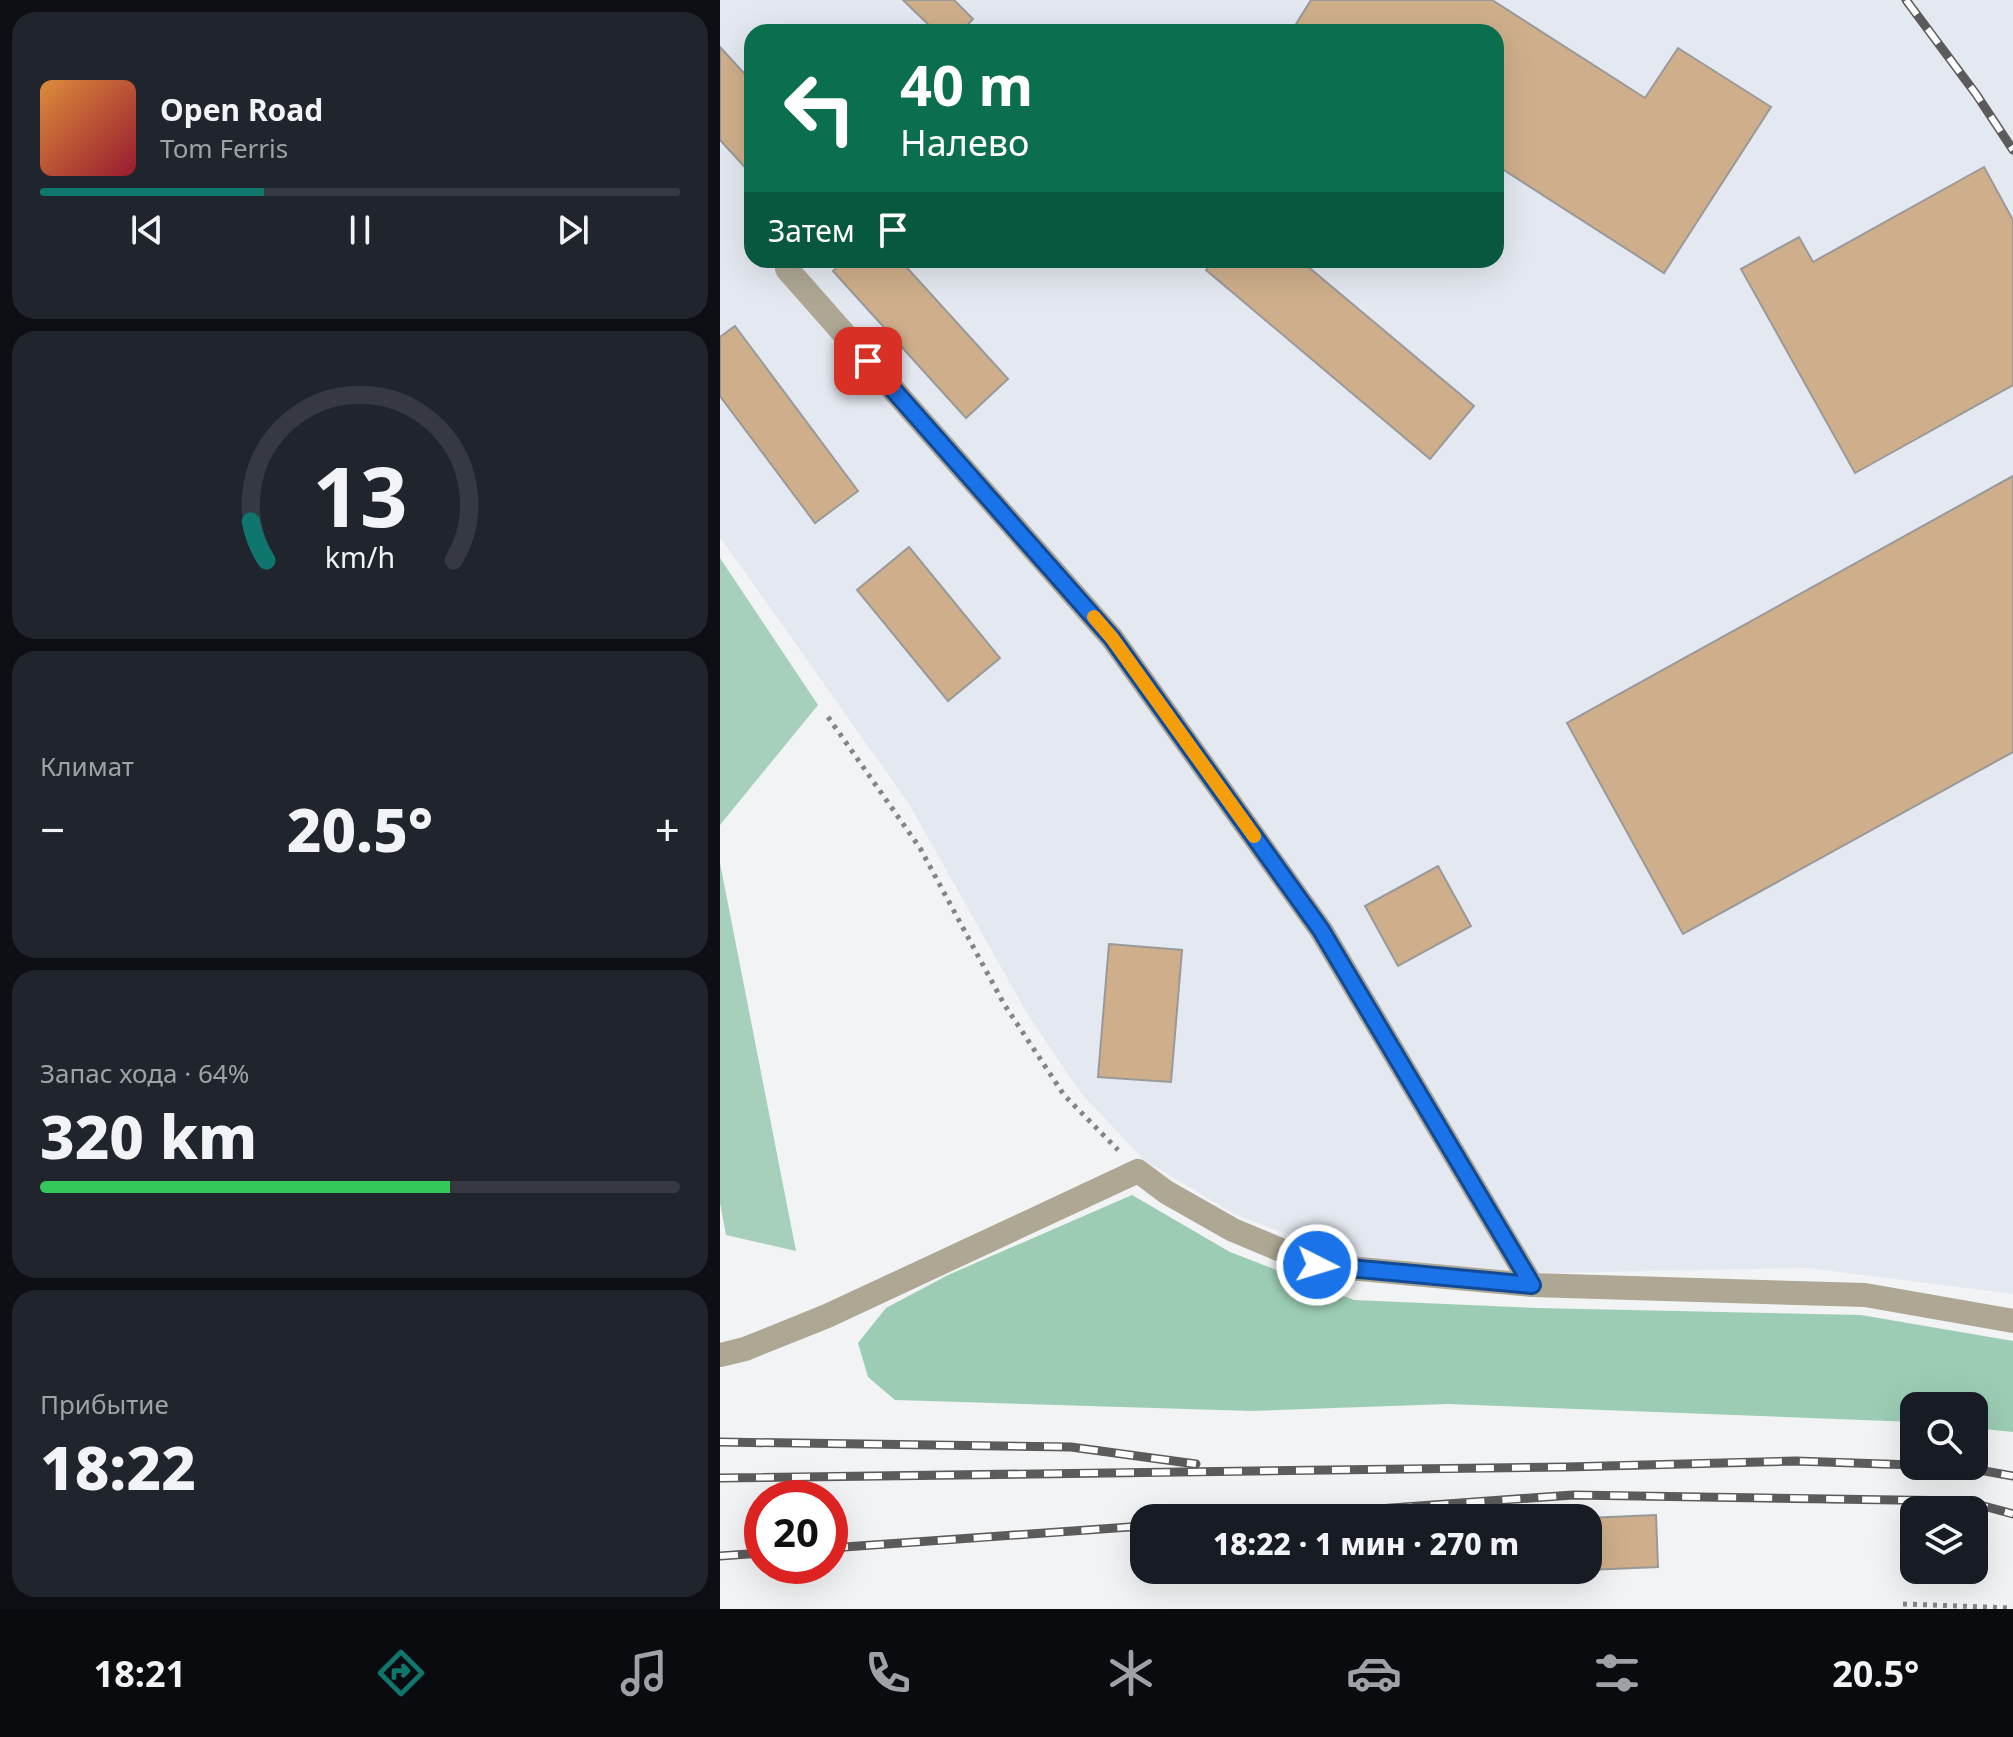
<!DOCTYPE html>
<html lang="ru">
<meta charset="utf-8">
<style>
body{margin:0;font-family:"Noto Sans",sans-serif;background:#20242c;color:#f1f3f6;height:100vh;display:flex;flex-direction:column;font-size:30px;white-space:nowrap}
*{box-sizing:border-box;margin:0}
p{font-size:26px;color:#9ea1a6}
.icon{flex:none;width:44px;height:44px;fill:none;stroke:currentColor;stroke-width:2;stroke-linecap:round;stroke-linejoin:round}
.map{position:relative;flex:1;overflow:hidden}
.details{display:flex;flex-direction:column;gap:12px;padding:12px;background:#0d0f14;width:720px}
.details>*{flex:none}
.top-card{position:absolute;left:24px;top:24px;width:760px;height:244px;border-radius:24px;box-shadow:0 8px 32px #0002;background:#0b6e4f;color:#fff;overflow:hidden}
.tools{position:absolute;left:1180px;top:1392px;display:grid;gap:16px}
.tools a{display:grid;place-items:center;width:88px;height:88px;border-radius:16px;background:#171b24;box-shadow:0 8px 32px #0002;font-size:40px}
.speed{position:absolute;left:24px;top:1480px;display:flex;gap:16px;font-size:40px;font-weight:700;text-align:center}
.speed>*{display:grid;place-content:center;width:104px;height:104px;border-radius:50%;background:#171b24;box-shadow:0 8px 32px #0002;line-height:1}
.speed .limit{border:12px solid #d22;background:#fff;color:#111}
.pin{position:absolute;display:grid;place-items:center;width:68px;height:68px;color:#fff;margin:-34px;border-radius:16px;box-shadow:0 4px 12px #0006}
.me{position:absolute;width:88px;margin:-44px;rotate:95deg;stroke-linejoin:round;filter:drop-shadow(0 0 6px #0008)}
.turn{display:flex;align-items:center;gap:28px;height:168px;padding:0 24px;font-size:36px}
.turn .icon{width:104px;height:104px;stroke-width:2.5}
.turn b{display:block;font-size:56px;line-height:68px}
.then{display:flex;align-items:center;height:76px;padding:0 24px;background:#0003;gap:16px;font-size:30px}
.big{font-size:60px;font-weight:800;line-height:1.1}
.details .widget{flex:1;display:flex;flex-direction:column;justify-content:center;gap:12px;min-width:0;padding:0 28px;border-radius:24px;background:#20242c}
.details .dial{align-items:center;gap:0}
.dial svg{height:208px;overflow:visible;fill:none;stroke:#363941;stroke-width:7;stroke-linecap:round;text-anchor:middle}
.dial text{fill:#f1f3f6;stroke:none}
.song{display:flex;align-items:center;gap:24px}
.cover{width:96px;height:96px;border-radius:12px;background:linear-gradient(135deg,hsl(30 70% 55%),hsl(350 70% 35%))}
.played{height:8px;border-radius:4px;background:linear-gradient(90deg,#0f766e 35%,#363941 35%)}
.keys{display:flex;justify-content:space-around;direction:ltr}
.heat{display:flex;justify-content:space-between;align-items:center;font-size:44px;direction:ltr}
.charge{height:12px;border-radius:6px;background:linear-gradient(90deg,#34c759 64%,#363941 0)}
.trip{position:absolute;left:410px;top:1504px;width:472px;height:80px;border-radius:24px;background:#171b24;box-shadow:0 8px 32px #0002;font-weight:800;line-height:80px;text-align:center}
.tabs{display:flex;height:128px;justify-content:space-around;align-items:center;background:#090b0e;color:#9ea1a6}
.tabs .icon{width:56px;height:56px}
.tabs .selected{color:#0f766e}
.tabs b{font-size:36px;color:#f1f3f6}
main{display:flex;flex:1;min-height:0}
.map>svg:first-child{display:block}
.built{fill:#e4e8f0;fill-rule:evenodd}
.green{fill:#a6d0bb}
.forest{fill:#9ccdb4}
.building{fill:#cfaf8b;stroke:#9a9998;stroke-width:2}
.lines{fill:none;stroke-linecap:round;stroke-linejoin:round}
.path{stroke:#838485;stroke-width:5;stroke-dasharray:4 6;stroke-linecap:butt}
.minor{stroke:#aea794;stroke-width:24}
.rail-casing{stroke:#5b5b5c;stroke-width:9}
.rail{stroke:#fff;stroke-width:6;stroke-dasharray:18;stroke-linecap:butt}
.route-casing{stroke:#114b97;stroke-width:20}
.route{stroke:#1a73e8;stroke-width:14}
.slow{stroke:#f59e0b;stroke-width:14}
</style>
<main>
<section class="details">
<div class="widget">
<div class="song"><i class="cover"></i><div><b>Open Road</b><p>Tom Ferris</p></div></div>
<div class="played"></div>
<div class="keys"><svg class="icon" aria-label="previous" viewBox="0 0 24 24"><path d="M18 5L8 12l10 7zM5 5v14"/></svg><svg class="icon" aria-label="pause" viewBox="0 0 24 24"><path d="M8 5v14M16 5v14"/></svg><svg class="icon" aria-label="next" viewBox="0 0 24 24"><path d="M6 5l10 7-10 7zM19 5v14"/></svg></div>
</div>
<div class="widget dial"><svg viewBox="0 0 100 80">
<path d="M14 69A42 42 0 1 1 86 69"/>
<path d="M14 69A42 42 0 0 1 8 54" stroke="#0f766e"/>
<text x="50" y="56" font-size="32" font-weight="700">13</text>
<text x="50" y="72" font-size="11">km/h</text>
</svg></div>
<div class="widget"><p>Климат</p>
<div class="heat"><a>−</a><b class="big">20.5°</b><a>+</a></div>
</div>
<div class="widget"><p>Запас хода · 64%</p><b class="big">320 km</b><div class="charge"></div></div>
<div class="widget"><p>Прибытие</p><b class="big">18:22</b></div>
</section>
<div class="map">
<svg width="1293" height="1609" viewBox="0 0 1293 1609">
<rect width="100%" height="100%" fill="#f2f3f4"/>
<path class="built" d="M 0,0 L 1293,0 L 1293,1294 L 1088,1268 L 829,1273 L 632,1259 L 514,1214 L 424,1160 L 360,1092 L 308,1015 L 189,804 L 0,537 ZM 32,32 L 776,32 L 776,260 L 32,260 Z"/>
<g class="green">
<polygon points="0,558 98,705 0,825"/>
<polygon points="0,863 76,1251 6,1235 0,1203"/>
</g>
<polygon class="forest" points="412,1195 510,1252 634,1300 817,1308 1141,1315 1293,1341 1293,1432 1254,1428 1254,1406 1194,1406 1194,1422 728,1404 532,1411 175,1400 148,1377 138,1343 166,1308 228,1275"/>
<g class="building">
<polygon points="183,0 234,0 253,19 241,32 216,32"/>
<polygon points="591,0 772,0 925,98 958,48 1051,107 944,273 776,165 776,32 571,32"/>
<polygon points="0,47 32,82 32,175 0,140"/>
<polygon points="1264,167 1293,220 1293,385 1135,473 1021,269 1079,237 1093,262"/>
<polygon points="125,260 180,260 288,379 246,418 113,271"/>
<polygon points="494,260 580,260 754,406 710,459 486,270"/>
<polygon points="15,326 138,491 95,523 0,396 0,337"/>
<polygon points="1293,476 1293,752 963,934 847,723"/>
<polygon points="189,547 280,658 228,701 137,590"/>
<polygon points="718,866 751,926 678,966 645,906"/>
<polygon points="389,944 462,950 451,1082 378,1077"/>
<polygon points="936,1515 938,1567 868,1570 866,1518"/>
<polygon points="712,1570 864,1570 712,1577"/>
</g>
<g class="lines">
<g class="path">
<polyline points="108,717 200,848 284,1004 344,1095 398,1150"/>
<polyline points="1183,1604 1293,1608"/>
</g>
<g class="minor">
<polyline points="67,269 392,638 601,930 812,1285"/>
<polyline points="0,1355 25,1349 107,1316 418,1171 446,1192 513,1230 597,1265 812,1285 1145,1295 1293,1321"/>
</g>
<g class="rail-casing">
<g id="rail">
<polyline points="1186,0 1256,94 1293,150"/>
<polyline points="0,1442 351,1447 476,1464"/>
<polyline points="1210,1466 1242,1467 1293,1476"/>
<polyline points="0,1478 846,1467 1075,1461 1194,1465"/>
<polyline points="531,1518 853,1495 1245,1501 1293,1514"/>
<polyline points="110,1548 424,1526"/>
<polyline points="0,1556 42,1553"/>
</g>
</g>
<use href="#rail" class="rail"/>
</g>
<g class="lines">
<g class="route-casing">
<polyline id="route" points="148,361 392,638 601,930 812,1285 597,1265"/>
</g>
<use href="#route" class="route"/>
<polyline class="slow" points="374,617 392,638 534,836"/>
</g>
</svg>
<div class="tools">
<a><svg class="icon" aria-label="search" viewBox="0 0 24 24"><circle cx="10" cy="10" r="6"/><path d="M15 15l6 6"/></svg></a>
<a><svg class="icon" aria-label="layers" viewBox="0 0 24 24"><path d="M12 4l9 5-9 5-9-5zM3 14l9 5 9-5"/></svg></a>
</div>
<div class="speed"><div class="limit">20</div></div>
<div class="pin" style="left:148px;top:361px;background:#d93025"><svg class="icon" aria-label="arrive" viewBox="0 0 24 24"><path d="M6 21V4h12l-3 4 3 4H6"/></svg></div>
<svg class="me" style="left:597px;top:1265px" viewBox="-20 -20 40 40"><circle r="17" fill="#1a73e8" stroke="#fff" stroke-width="3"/><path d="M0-11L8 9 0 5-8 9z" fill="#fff"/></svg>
<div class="trip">18:22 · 1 мин · 270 m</div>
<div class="top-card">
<div class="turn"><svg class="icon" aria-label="left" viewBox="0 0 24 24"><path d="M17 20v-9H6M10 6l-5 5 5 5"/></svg><div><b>40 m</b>Налево</div></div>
<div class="then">Затем<svg class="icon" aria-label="arrive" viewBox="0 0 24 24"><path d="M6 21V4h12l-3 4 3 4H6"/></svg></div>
</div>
</div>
</main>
<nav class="tabs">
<b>18:21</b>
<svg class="icon selected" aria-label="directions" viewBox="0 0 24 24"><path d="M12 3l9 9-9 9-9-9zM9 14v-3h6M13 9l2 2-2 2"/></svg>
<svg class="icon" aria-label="music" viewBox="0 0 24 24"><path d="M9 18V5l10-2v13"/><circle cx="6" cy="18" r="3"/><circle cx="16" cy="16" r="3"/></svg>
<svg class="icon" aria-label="phone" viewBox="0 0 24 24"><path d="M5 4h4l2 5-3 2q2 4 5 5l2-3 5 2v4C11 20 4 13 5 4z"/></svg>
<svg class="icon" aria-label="climate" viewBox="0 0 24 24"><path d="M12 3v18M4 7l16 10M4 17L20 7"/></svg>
<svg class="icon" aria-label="car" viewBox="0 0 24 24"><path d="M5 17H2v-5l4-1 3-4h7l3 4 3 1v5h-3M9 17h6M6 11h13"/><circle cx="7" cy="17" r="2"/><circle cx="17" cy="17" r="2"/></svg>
<svg class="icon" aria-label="filters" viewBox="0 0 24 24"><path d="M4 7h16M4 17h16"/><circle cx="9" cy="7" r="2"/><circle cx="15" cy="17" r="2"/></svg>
<b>20.5°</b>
</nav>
